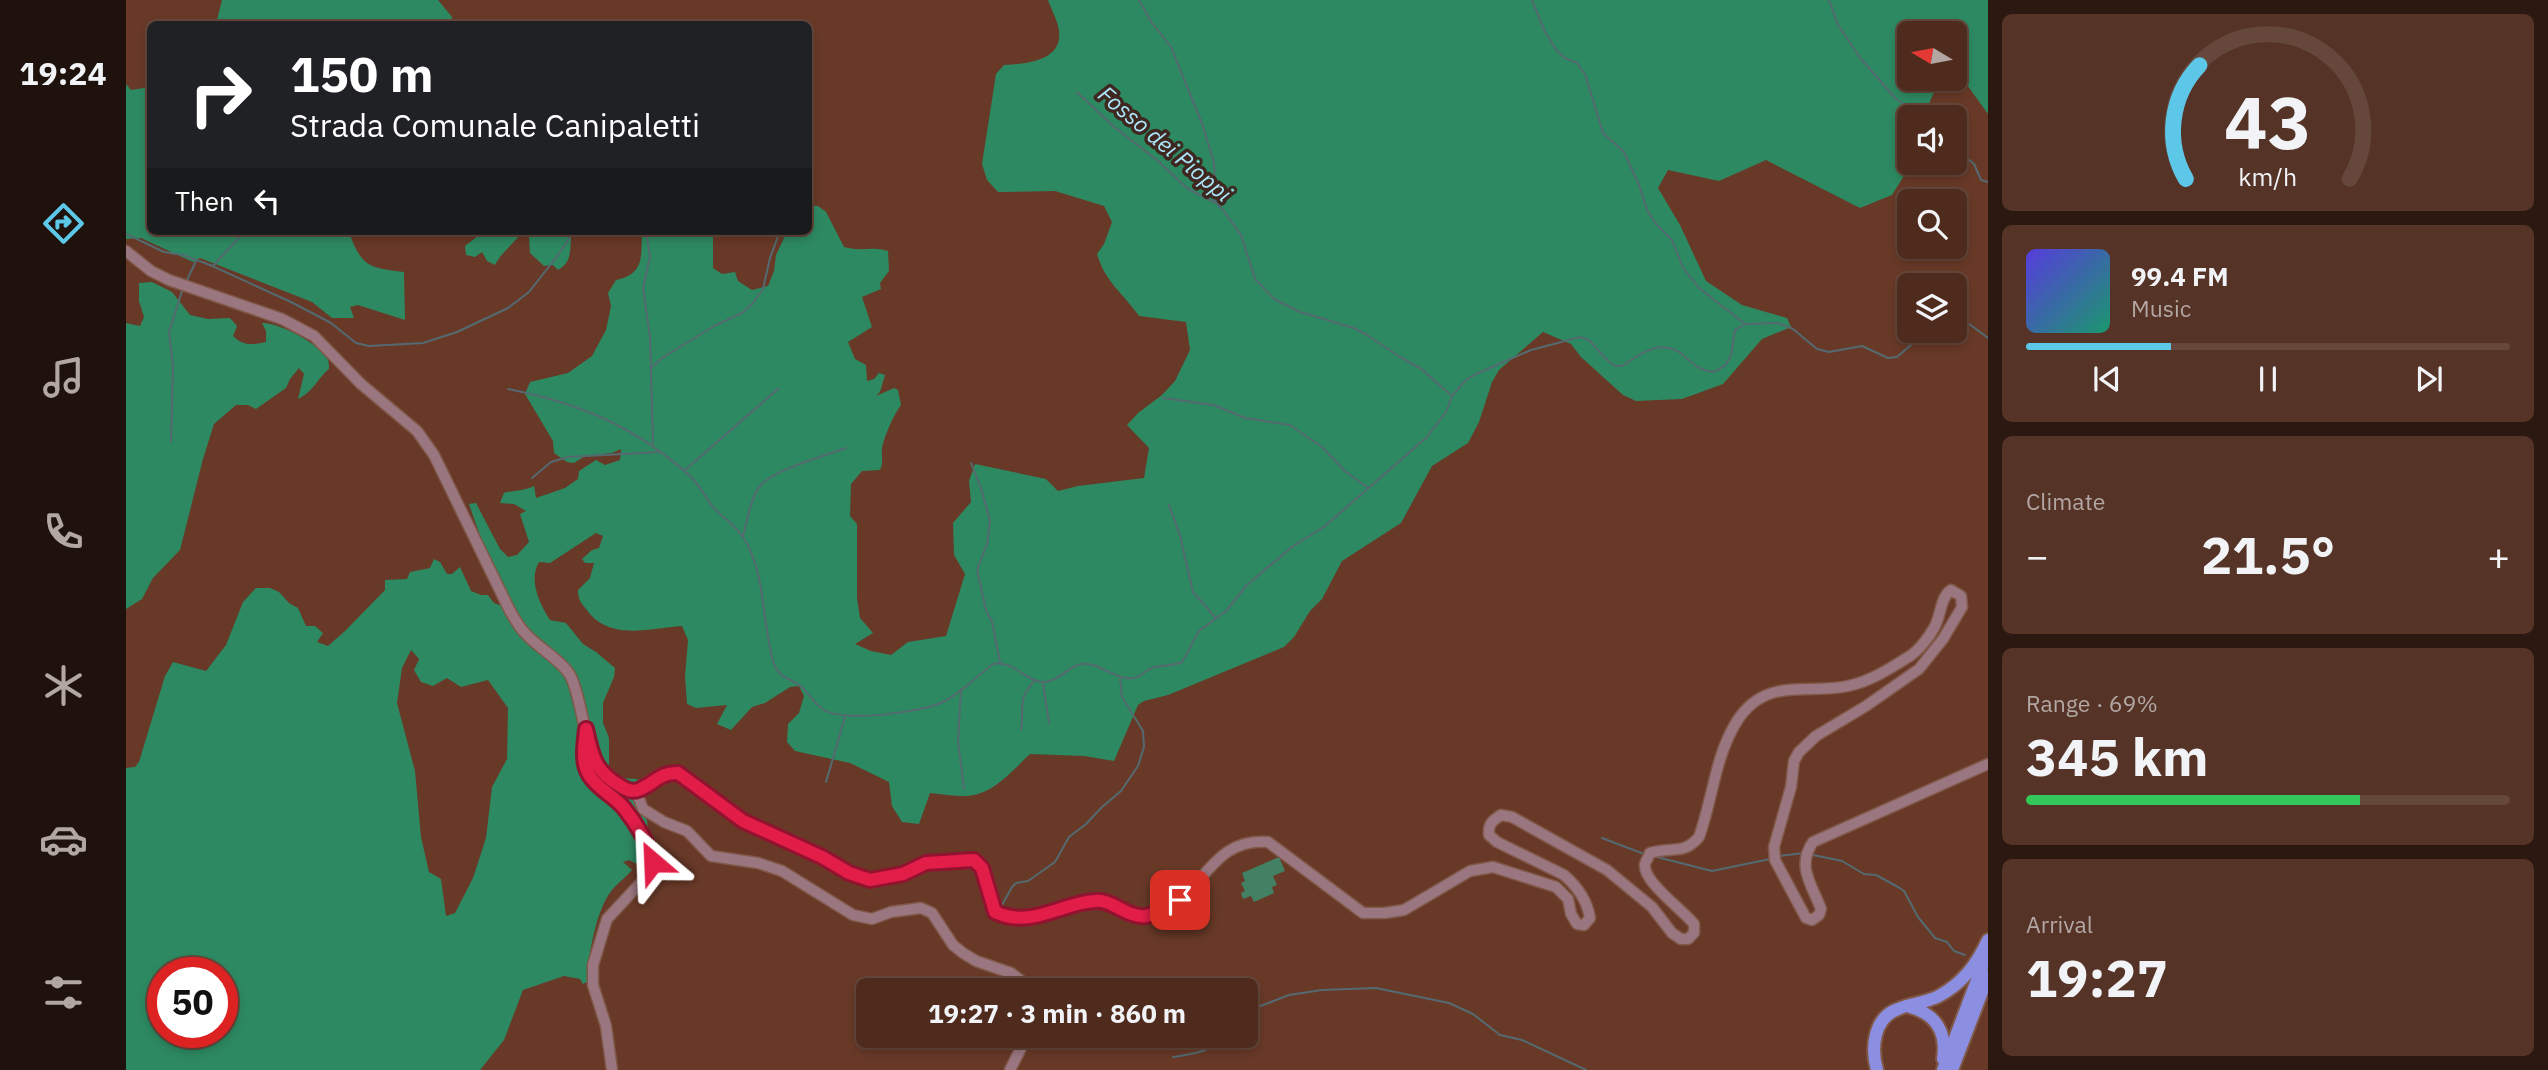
<!DOCTYPE html>
<meta charset="utf-8">
<style>
body{margin:0;font-family:"IBM Plex Sans",sans-serif;background:#553326;color:#f1f3f6;height:100vh;display:flex;flex-direction:column;font-size:26px;white-space:nowrap}
*{box-sizing:border-box;margin:0}
p{font-size:23px;color:#b3a7a4}
.icon{flex:none;width:38px;height:38px;fill:none;stroke:currentColor;stroke-width:2;stroke-linecap:round;stroke-linejoin:round}
.map{position:relative;flex:1;overflow:hidden}
.panel{display:flex;flex-direction:column;gap:14px;padding:14px;background:#2b1810;width:560px}
.panel>*{flex:none}
.hud{position:absolute;left:21px;top:21px;width:665px;height:214px;border-radius:10px;box-shadow:0 4px 10px #0003,0 0 0 2px #65473b;background:#202124;color:#fff;overflow:hidden}
.needle{width:46px;rotate:280deg}
.fabs{position:absolute;left:1771px;top:21px;display:grid;gap:14px}
.fabs a{display:grid;place-items:center;width:70px;height:70px;border-radius:10px;background:#4e2b1d;box-shadow:0 4px 10px #0003,0 0 0 2px #65473b;font-size:35px}
.speed{position:absolute;left:21px;top:957px;display:flex;gap:14px;font-size:35px;font-weight:700;text-align:center}
.speed>*{display:grid;place-content:center;width:91px;height:91px;border-radius:50%;background:#4e2b1d;box-shadow:0 4px 10px #0003,0 0 0 2px #65473b;line-height:1}
.speed .limit{border:10px solid #d22;background:#fff;color:#111}
.pin{position:absolute;display:grid;place-items:center;width:60px;height:60px;color:#fff;margin:-30px;border-radius:14px;box-shadow:0 4px 10px #0006}
.me{position:absolute;width:77px;margin:-38px;rotate:334deg;stroke-linejoin:round;filter:drop-shadow(0 0 5px #0008)}
.turn{display:flex;align-items:center;gap:24px;height:147px;padding:0 28px;font-size:32px}
.turn .icon{width:91px;height:91px;stroke-width:2.5}
.turn b{display:block;font-size:49px;line-height:60px}
.then{display:flex;align-items:center;height:66px;padding:0 28px;background:#0003;gap:14px;font-size:26px}
.big{font-size:52px;font-weight:700;line-height:1.1}
.panel .widget{flex:1;display:flex;flex-direction:column;justify-content:center;gap:10px;min-width:0;padding:0 24px;border-radius:10px;background:#553326}
.panel .dial{align-items:center;gap:0}
.dial svg{height:182px;overflow:visible;fill:none;stroke:#65473b;stroke-width:7;stroke-linecap:round;text-anchor:middle}
.dial text{fill:#f1f3f6;stroke:none}
.song{display:flex;align-items:center;gap:21px}
.cover{width:84px;height:84px;border-radius:10px;background:linear-gradient(135deg,hsl(250 70% 55%),hsl(160 70% 35%))}
.played{height:7px;border-radius:4px;background:linear-gradient(90deg,#5dc7e8 30%,#65473b 30%)}
.keys{display:flex;justify-content:space-around;direction:ltr}
.heat{display:flex;justify-content:space-between;align-items:center;font-size:38px;direction:ltr}
.charge{height:10px;border-radius:5px;background:linear-gradient(90deg,#34c759 69%,#65473b 0)}
.trip{position:absolute;left:730px;top:978px;width:402px;height:70px;border-radius:10px;background:#4e2b1d;box-shadow:0 4px 10px #0003,0 0 0 2px #65473b;font-weight:700;line-height:70px;text-align:center}
main{display:flex;flex:1;min-height:0}
.dock{display:flex;flex-direction:column;width:126px;justify-content:space-around;align-items:center;background:#1f110c;color:#b3a7a4}
.dock .icon{width:49px;height:49px}
.dock .on{color:#5dc7e8}
.dock b{font-size:32px;color:#f1f3f6}
.map>svg:first-child{display:block}
.green{fill:#428163}
.forest{fill:#2d8961;fill-rule:evenodd}
.lines{fill:none;stroke-linecap:round;stroke-linejoin:round}
.stream{stroke:#546a70;stroke-width:2}
.secondary-casing{stroke:#805848;stroke-width:13}
.highway-casing{stroke:#805848;stroke-width:16}
.secondary{stroke:#9a7681;stroke-width:10}
.highway{stroke:#8c8fe1;stroke-width:12}
.route-casing{stroke:#92132f;stroke-width:18}
.route{stroke:#e11d48;stroke-width:12}
.labels{text-anchor:middle;stroke-width:7;stroke-linejoin:round;paint-order:stroke}
.water-label{font-size:23px;font-style:italic;fill:#abe5f9;stroke:#3e271f}
</style>
<main>
<nav class="dock">
<b>19:24</b>
<svg class="icon on" aria-label="directions" viewBox="0 0 24 24"><path d="M12 3l9 9-9 9-9-9zM9 14v-3h6M13 9l2 2-2 2"/></svg>
<svg class="icon" aria-label="music" viewBox="0 0 24 24"><path d="M9 18V5l10-2v13"/><circle cx="6" cy="18" r="3"/><circle cx="16" cy="16" r="3"/></svg>
<svg class="icon" aria-label="phone" viewBox="0 0 24 24"><path d="M5 4h4l2 5-3 2q2 4 5 5l2-3 5 2v4C11 20 4 13 5 4z"/></svg>
<svg class="icon" aria-label="climate" viewBox="0 0 24 24"><path d="M12 3v18M4 7l16 10M4 17L20 7"/></svg>
<svg class="icon" aria-label="car" viewBox="0 0 24 24"><path d="M5 17H2v-5l4-1 3-4h7l3 4 3 1v5h-3M9 17h6M6 11h13"/><circle cx="7" cy="17" r="2"/><circle cx="17" cy="17" r="2"/></svg>
<svg class="icon" aria-label="filters" viewBox="0 0 24 24"><path d="M4 7h16M4 17h16"/><circle cx="9" cy="7" r="2"/><circle cx="15" cy="17" r="2"/></svg>
</nav>
<div class="map">
<svg width="1862" height="1070" viewBox="0 0 1862 1070">
<rect width="100%" height="100%" fill="#683927"/>
<polygon class="green" points="1153,857 1159,871 1147,876 1151,885 1146,887 1148,893 1128,902 1125,896 1117,899 1115,893 1119,891 1115,883 1119,881 1116,873"/>
<g class="forest">
<polygon points="96,0 312,0 326,17 325,24 90,24"/>
<path d="M 922,0 L 1862,0 L 1862,114 L 1836,78 L 1829,77 L 1829,33 L 1783,33 L 1783,79 L 1820,79 C 1807,91 1803,99 1801,117 L 1783,117 L 1783,163 L 1786,163 L 1766,195 L 1734,208 L 1640,160 L 1593,181 L 1542,170 L 1532,188 L 1554,225 L 1580,281 L 1616,305 L 1661,318 L 1665,327 L 1636,339 L 1597,384 L 1556,399 L 1510,401 L 1497,395 L 1455,357 L 1445,344 L 1417,332 L 1373,370 L 1366,382 L 1353,422 L 1342,443 L 1306,466 L 1275,523 L 1216,561 L 1196,599 L 1184,611 L 1168,637 L 1158,647 L 1042,695 L 1018,701 L 1012,705 L 988,761 L 958,756 L 904,754 C 886,771 866,796 839,796 C 827,796 816,794 804,793 L 793,824 L 776,822 L 766,806 L 763,782 L 724,763 L 669,751 L 661,742 L 662,724 L 673,713 L 678,696 L 673,686 L 664,687 L 639,703 L 626,707 L 605,730 L 591,724 L 601,705 L 570,708 L 561,704 L 559,676 L 562,640 L 556,626 C 522,628 484,642 460,609 C 455,603 452,599 452,590 L 464,578 L 468,563 L 459,563 L 456,559 L 466,550 L 473,548 L 477,536 L 470,533 L 424,563 L 413,562 C 402,580 414,605 424,620 L 440,623 L 457,644 L 470,652 L 489,668 L 488,677 L 477,703 L 477,723 L 483,738 L 483,769 L 495,778 L 511,779 L 514,785 L 502,787 L 486,778 L 475,768 L 468,755 L 446,671 L 400,631 L 381,599 L 383,596 L 358,547 L 343,504 L 350,503 L 374,549 L 382,557 L 391,555 L 403,542 L 394,514 L 400,511 L 388,504 L 374,503 L 378,493 C 388,490 398,491 408,486 L 410,498 L 439,488 L 452,479 L 453,471 L 470,460 L 479,465 L 494,460 L 495,449 L 486,453 L 459,456 L 448,463 L 441,462 L 428,453 L 427,441 L 399,394 L 404,382 L 442,373 L 466,356 L 480,330 L 485,306 L 482,293 L 490,280 C 519,274 515,256 516,231 L 591,231 L 587,234 L 587,268 L 596,274 L 609,272 L 612,281 L 626,290 L 642,286 L 648,271 L 650,255 L 658,238 L 652,231 L 682,231 L 683,206 L 692,206 L 700,212 L 718,247 C 736,252 745,246 762,251 L 763,271 L 754,283 L 755,289 L 736,297 L 746,327 L 722,342 L 729,359 L 740,365 L 741,381 L 748,379 L 753,373 L 759,375 L 754,392 L 750,396 L 768,388 L 772,390 L 775,405 C 767,416 759,434 756,448 C 755,457 758,461 754,470 L 736,471 L 725,484 L 724,516 L 731,524 L 731,598 L 734,618 L 747,633 L 729,644 L 745,651 L 765,655 L 782,642 L 820,636 L 839,574 L 828,555 L 827,523 L 845,502 L 843,481 L 849,464 L 920,479 L 932,491 L 952,486 L 1018,478 L 1023,448 L 1001,425 L 1012,413 L 1036,395 L 1049,381 L 1064,350 L 1060,322 L 1013,316 C 997,293 979,282 971,254 L 978,244 L 986,222 L 978,206 L 929,191 L 872,192 L 861,180 L 856,164 L 870,74 L 878,65 C 901,64 941,60 932,26 C 930,17 925,9 922,0 Z"/>
<path d="M 0,84 L 5,90 L 24,87 L 24,231 L 196,231 L 224,235 C 236,268 246,268 278,272 L 279,320 L 232,305 L 224,307 L 228,318 L 206,318 L 186,302 L 74,258 L 67,262 L 15,238 L 0,239 Z"/>
<path d="M 354,231 L 446,231 C 443,247 448,261 432,270 L 427,265 L 418,266 L 404,253 L 403,237 L 394,235 C 386,245 375,253 369,265 L 361,261 L 356,252 L 349,257 L 340,255 L 339,246 L 352,236 Z"/>
<path d="M 26,282 L 46,292 L 64,315 L 82,319 L 104,318 L 111,326 L 107,336 C 117,346 126,345 140,342 L 140,331 L 136,323 C 152,322 192,343 201,358 C 203,361 203,365 203,369 C 190,380 188,391 172,399 L 178,374 L 173,368 L 164,379 L 160,388 L 130,409 L 122,405 L 110,405 L 88,424 L 77,459 L 54,550 L 27,578 L 16,599 L 0,609 L 0,323 L 14,326 L 18,317 L 13,301 L 13,283 Z"/>
<path d="M 308,559 L 314,562 L 321,574 L 326,574 L 334,567 L 345,591 L 355,595 L 362,595 L 368,603 L 373,605 L 376,603 L 395,636 L 440,676 L 456,729 L 454,753 L 456,770 L 495,811 L 522,853 L 515,866 L 503,860 L 497,862 L 506,870 C 500,877 493,882 486,890 C 470,909 462,957 461,982 L 457,984 L 454,979 L 438,976 L 397,990 L 378,1040 L 354,1070 L 0,1070 L 0,768 L 9,767 L 13,762 L 39,676 L 47,662 L 80,671 L 100,645 L 117,602 L 130,588 L 144,588 L 153,592 L 163,603 L 172,608 L 180,626 L 189,626 L 197,633 L 191,642 L 202,646 L 219,631 L 259,590 L 259,580 L 281,579 L 284,572 L 304,568 ZM 285,650 L 293,659 L 288,670 L 295,682 L 307,686 L 321,678 L 335,687 L 362,680 L 382,708 L 381,759 L 366,787 L 360,838 L 347,878 L 329,913 L 320,916 L 315,879 L 303,872 L 295,837 L 289,771 L 271,703 L 276,668 ZM 37,973 L 96,973 L 96,1032 L 37,1032 Z"/>
<polygon points="463,756 470,773 510,794 521,820 522,832 528,843 526,848 469,778 463,768"/>
</g>
<g class="lines">
<g class="stream">
<polyline points="1013,0 1026,23 1045,47 1077,126 1088,163 1090,202"/>
<polyline points="1406,0 1419,32 1431,51 1439,58 1451,63 1459,74 1477,133 1498,152 1513,185 1521,210 1530,224 1546,240 1557,268 1573,288 1618,323"/>
<polyline points="1703,0 1712,25 1735,59 1770,99 1797,117"/>
<polyline points="951,92 987,126 1032,161 1062,189 1090,203 1097,210 1115,235 1129,279 1148,299 1174,312 1228,328 1241,335 1274,357 1294,368 1325,395"/>
<polyline points="1829,148 1848,164 1855,180 1862,182"/>
<polyline points="520,231 524,257 517,288 524,337 527,444"/>
<polyline points="0,234 38,252 57,255 84,265 165,302 205,323 230,343 243,346 297,343 331,332 382,308 403,292 432,255 448,231"/>
<polyline points="87,266 119,231"/>
<polyline points="61,280 70,261"/>
<polyline points="1829,319 1838,320 1862,338"/>
<polyline points="526,367 536,358 588,326 616,313 627,303 637,289 644,258 654,231"/>
<path d="M 382,389 C 453,403 511,427 565,477 C 574,486 579,497 587,507 C 596,517 609,525 617,537 C 641,574 635,623 648,664 C 653,678 666,679 676,687 C 684,695 688,704 698,710 C 719,722 795,713 817,702 C 835,693 851,676 867,664 C 888,660 897,680 916,682 C 931,683 941,667 955,664 C 972,662 984,676 1000,678 C 1013,681 1018,670 1029,667 C 1038,665 1047,666 1056,662 L 1073,631 L 1100,611 L 1121,585 L 1166,547 L 1199,526 L 1301,437 L 1320,412 L 1326,396 L 1340,380 L 1350,374 L 1405,350 L 1454,337 L 1463,340 L 1482,361 L 1489,366 L 1496,366 C 1514,354 1536,337 1557,355 C 1567,364 1573,370 1587,372 C 1609,364 1605,350 1609,330 L 1619,324 L 1652,323 L 1667,329 L 1691,349 L 1703,352 L 1736,346 L 1762,358 L 1771,357 L 1801,331"/>
<polyline points="1037,398 1088,405 1119,418 1164,425 1196,447 1220,472 1241,487"/>
<polyline points="45,442 47,367 43,332 56,291"/>
<polyline points="845,463 855,488 864,521 861,544 851,570 860,610 866,622 874,662"/>
<polyline points="559,470 653,388"/>
<polyline points="406,478 425,462 442,457 534,452"/>
<polyline points="1043,505 1054,536 1067,592 1089,617"/>
<path d="M 617,536 C 622,519 624,498 635,485 C 647,470 701,455 720,448"/>
<polyline points="917,683 923,723"/>
<polyline points="835,689 832,741 838,789"/>
<path d="M 895,730 C 899,707 890,702 908,681"/>
<polyline points="700,782 719,717"/>
<polyline points="1476,838 1518,854"/>
<polyline points="1687,855 1716,861 1738,874 1750,875 1772,887 1778,891 1792,917 1809,938 1821,942 1828,951 1839,955"/>
<polyline points="1527,856 1586,871 1644,859"/>
<polyline points="1653,856 1678,853"/>
<polyline points="876,905 886,887 890,883 902,881 929,862 943,837 960,824 976,807 995,791 1012,766 1018,747 1017,731 996,697 994,678"/>
<polyline points="1120,1018 1132,1007 1163,995 1196,990 1250,988 1323,1003 1347,1014 1374,1035 1396,1040 1460,1070"/>
<path d="M 1047,1057 C 1066,1054 1088,1051 1101,1036"/>
</g>
<g class="secondary-casing">
<g id="secondary">
<path d="M 0,251 L 25,271 L 43,280 L 156,319 L 188,336 L 235,384 L 291,431 L 308,455 L 384,611 C 389,619 393,627 399,633 C 411,647 438,662 445,677 C 457,702 459,754 475,772 C 514,814 519,767 550,773 C 566,776 599,808 615,819 C 639,836 670,843 696,857 C 711,865 727,878 744,880 C 764,881 782,868 800,863 C 814,860 833,860 848,860 L 856,868 L 869,912 C 913,932 940,896 973,900 C 978,901 984,905 988,907 C 1007,916 1019,920 1039,910 C 1078,890 1088,837 1142,842 L 1237,913 L 1259,913 L 1278,910 L 1344,871 L 1367,867 L 1430,887 L 1442,899 L 1445,914 L 1451,924 L 1458,925 L 1464,918 C 1461,900 1452,887 1438,875 L 1371,842 L 1363,835 C 1362,824 1366,821 1375,815 L 1386,817 L 1481,870 L 1526,907 L 1546,933 L 1555,939 L 1562,939 L 1568,933 L 1568,924 C 1557,910 1516,881 1519,864 C 1519,863 1524,854 1524,853 C 1544,846 1557,856 1573,837 C 1587,798 1589,756 1611,721 C 1640,676 1680,695 1722,686 C 1745,681 1765,668 1784,656 C 1793,650 1803,637 1808,628 C 1815,617 1814,597 1825,590 L 1835,596 L 1836,607 L 1817,639 L 1793,669 L 1740,706 L 1690,736 L 1673,752 L 1668,761 L 1665,787 L 1648,847 L 1649,860 L 1680,918 L 1686,920 L 1693,915 L 1695,909 C 1686,885 1670,866 1687,842 L 1862,764"/>
<polyline points="459,740 458,753 460,769 467,780 498,809 525,852 527,862 522,875 481,919 467,965 467,985 480,1026 486,1070"/>
<polyline points="510,791 517,809 538,822 561,831 585,856 632,863 656,871 727,915 746,919 765,912 795,908 806,913 827,945 837,953 850,961 885,973 907,990"/>
<polyline points="884,1070 901,1036"/>
</g>
</g>
<g class="highway-casing">
<g id="highway">
<path d="M 1784,1007 C 1810,1014 1821,1033 1817,1059"/>
<path d="M 1751,1070 C 1745,1049 1747,1018 1772,1009 C 1785,1003 1800,1003 1813,996 C 1837,983 1851,964 1862,940"/>
<polyline points="1817,1070 1859,959"/>
<polyline points="1826,1070 1862,976"/>
</g>
</g>
<use href="#secondary" class="secondary"/>
<use href="#highway" class="highway"/>
</g>
<g class="lines">
<g class="route-casing">
<path id="route" d="M 527,862 C 524,845 509,822 498,808 C 487,795 465,785 460,768 C 456,756 459,741 460,729 C 466,757 469,772 496,787 C 501,790 507,792 512,790 C 528,784 534,772 552,773 L 617,821 L 696,857 L 723,873 L 744,880 L 777,874 L 800,863 L 848,860 L 856,868 L 869,912 C 905,929 935,903 969,901 C 987,899 1000,918 1020,916 C 1033,914 1043,907 1054,900"/>
</g>
<use href="#route" class="route"/>
</g>
<g class="labels">
<g class="water-label">
<text transform="translate(1039 144) rotate(40)" y="8">Fosso dei Pioppi</text>
</g>
</g>
</svg>
<div class="fabs">
<a><svg class="needle" viewBox="-14 -14 28 28"><path d="M0-13l5 13h-10z" fill="#e53935"/><path d="M0 13l5-13h-10z" fill="#b3a7a4"/></svg></a>
<a><svg class="icon" aria-label="sound" viewBox="0 0 24 24"><path d="M4 9h4l5-4v14l-5-4H4zM17 9q2 3 0 6"/></svg></a>
<a><svg class="icon" aria-label="search" viewBox="0 0 24 24"><circle cx="10" cy="10" r="6"/><path d="M15 15l6 6"/></svg></a>
<a><svg class="icon" aria-label="layers" viewBox="0 0 24 24"><path d="M12 4l9 5-9 5-9-5zM3 14l9 5 9-5"/></svg></a>
</div>
<div class="speed"><div class="limit">50</div></div>
<div class="pin" style="left:1054px;top:900px;background:#d93025"><svg class="icon" aria-label="arrive" viewBox="0 0 24 24"><path d="M6 21V4h12l-3 4 3 4H6"/></svg></div>
<svg class="me" style="left:527px;top:862px" viewBox="-20 -20 40 40"><path d="M0-17L14 15 0 8-14 15z" fill="#e11d48" stroke="#fff" stroke-width="4"/></svg>
<div class="trip">19:27 · 3 min · 860 m</div>
<div class="hud">
<div class="turn"><svg class="icon" aria-label="right" viewBox="0 0 24 24"><path d="M7 20v-9h11M14 6l5 5-5 5"/></svg><div><b>150 m</b>Strada Comunale Canipaletti</div></div>
<div class="then">Then<svg class="icon" aria-label="left" viewBox="0 0 24 24"><path d="M17 20v-9H6M10 6l-5 5 5 5"/></svg></div>
</div>
</div>
<section class="panel">
<div class="widget dial"><svg viewBox="0 0 100 80">
<path d="M14 69A42 42 0 1 1 86 69"/>
<path d="M14 69A42 42 0 0 1 20 19" stroke="#5dc7e8"/>
<text x="50" y="56" font-size="32" font-weight="700">43</text>
<text x="50" y="72" font-size="11">km/h</text>
</svg></div>
<div class="widget">
<div class="song"><i class="cover"></i><div><b>99.4 FM</b><p>Music</p></div></div>
<div class="played"></div>
<div class="keys"><svg class="icon" aria-label="previous" viewBox="0 0 24 24"><path d="M18 5L8 12l10 7zM5 5v14"/></svg><svg class="icon" aria-label="pause" viewBox="0 0 24 24"><path d="M8 5v14M16 5v14"/></svg><svg class="icon" aria-label="next" viewBox="0 0 24 24"><path d="M6 5l10 7-10 7zM19 5v14"/></svg></div>
</div>
<div class="widget"><p>Climate</p>
<div class="heat"><a>−</a><b class="big">21.5°</b><a>+</a></div>
</div>
<div class="widget"><p>Range · 69%</p><b class="big">345 km</b><div class="charge"></div></div>
<div class="widget"><p>Arrival</p><b class="big">19:27</b></div>
</section>
</main>
